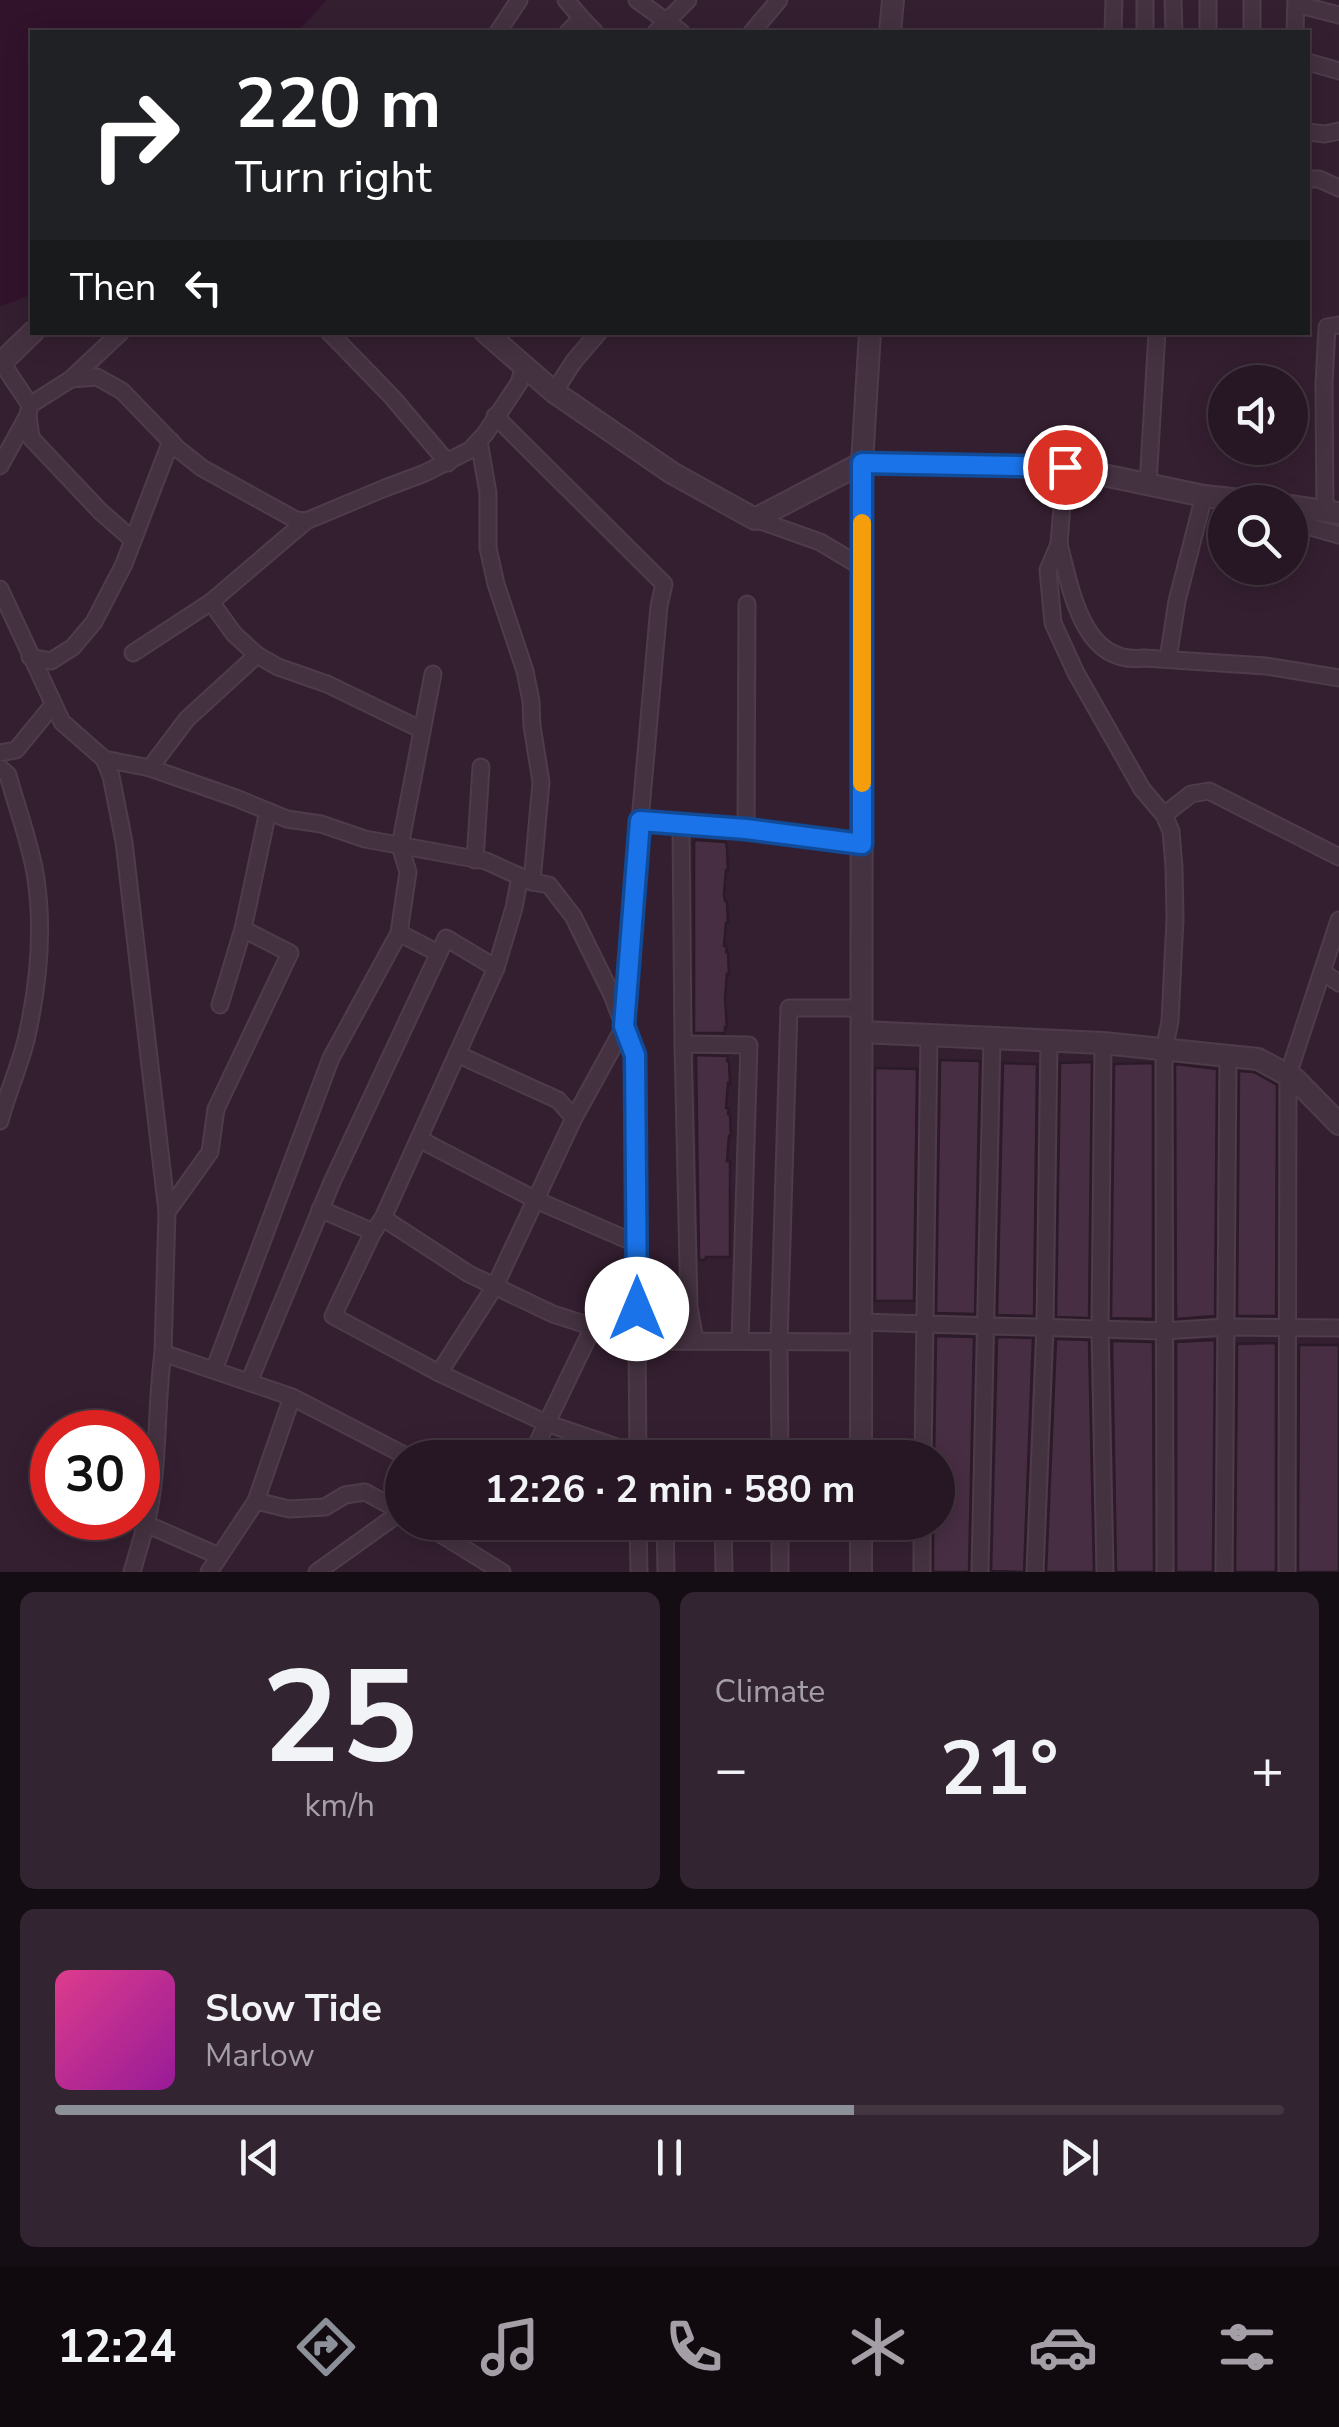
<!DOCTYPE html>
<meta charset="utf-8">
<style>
body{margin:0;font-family:"Nunito Sans",sans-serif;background:#332431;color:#f1f3f6;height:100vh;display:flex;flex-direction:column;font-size:38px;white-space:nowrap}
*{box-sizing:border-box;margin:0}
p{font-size:32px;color:#a49fa6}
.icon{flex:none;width:55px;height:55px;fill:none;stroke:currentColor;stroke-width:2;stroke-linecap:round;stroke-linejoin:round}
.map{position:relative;height:1572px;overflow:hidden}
.side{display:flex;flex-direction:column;gap:20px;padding:20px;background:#150d14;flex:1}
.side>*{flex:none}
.banner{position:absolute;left:30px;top:30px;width:1280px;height:305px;border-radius:0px;box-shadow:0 5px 25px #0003,0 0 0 2px #433641;background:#202124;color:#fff;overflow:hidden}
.buttons{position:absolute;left:1208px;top:365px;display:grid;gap:20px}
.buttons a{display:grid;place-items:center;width:100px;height:100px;border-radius:50%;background:#271724;box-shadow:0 5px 25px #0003,0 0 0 2px #433641;font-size:50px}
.speed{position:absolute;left:30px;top:1410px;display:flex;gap:20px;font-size:50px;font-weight:700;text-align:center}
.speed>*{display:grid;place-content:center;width:130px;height:130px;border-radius:50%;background:#271724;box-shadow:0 5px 25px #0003,0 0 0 2px #433641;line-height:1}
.speed .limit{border:15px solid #d22;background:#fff;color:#111}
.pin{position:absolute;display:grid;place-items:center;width:85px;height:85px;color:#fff;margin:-42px;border:5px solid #fff;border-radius:50%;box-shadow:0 2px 10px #0007}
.me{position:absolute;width:110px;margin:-55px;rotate:0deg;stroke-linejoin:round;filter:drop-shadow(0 0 8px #0008)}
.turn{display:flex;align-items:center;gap:35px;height:210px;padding:0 40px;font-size:45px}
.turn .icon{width:130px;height:130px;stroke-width:2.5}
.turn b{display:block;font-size:70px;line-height:85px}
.then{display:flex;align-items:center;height:95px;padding:0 40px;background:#0003;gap:20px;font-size:38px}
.big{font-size:75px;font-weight:700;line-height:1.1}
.side .card{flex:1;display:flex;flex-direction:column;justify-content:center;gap:15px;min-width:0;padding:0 35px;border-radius:15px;background:#332431}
.side .dial{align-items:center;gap:0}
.dial b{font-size:130px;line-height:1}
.song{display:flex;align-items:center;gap:30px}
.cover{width:120px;height:120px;border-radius:15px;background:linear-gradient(135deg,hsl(330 70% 55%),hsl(300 70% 35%))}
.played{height:10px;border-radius:5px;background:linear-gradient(90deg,#8c9099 65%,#433641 65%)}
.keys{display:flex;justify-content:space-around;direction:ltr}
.heat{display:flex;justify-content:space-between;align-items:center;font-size:55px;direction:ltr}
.side .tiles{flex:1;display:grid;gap:20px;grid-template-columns:1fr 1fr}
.card:last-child{grid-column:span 2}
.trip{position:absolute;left:385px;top:1440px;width:570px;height:100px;border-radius:50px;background:#271724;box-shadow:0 5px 25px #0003,0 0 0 2px #433641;font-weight:700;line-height:100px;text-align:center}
.tabs{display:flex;height:160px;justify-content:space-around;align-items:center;background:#10090e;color:#a49fa6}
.tabs .icon{width:70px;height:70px}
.tabs .current{color:#8c9099}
.tabs b{font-size:45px;color:#f1f3f6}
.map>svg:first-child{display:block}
.water{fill:#31132b}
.building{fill:#482e43;stroke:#2b1a28;stroke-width:2.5}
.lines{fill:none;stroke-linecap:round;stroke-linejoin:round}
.minor-casing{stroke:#4e3c4a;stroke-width:19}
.tertiary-casing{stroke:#4e3c4a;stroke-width:24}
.minor{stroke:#453241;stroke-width:15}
.tertiary{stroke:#453241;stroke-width:20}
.route-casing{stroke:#114b97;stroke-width:25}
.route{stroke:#1a73e8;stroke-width:18}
.slow{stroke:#f59e0b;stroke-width:18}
</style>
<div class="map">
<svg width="1339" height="1572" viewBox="0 0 1339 1572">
<rect width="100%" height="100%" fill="#341f30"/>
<polygon class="water" points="0,0 327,0 297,32 32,32 32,294 0,307"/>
<g class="building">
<polygon points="694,840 726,842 727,849 728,870 726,870 724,895 725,901 727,902 728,923 726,923 724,946 727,946 726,952 728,953 729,974 727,974 725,999 727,1027 725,1027 725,1033 694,1033"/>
<polygon points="696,1055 728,1056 727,1061 729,1062 730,1084 728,1083 726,1108 729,1108 728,1114 730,1115 731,1136 729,1136 727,1161 730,1161 730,1257 706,1257 705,1260 699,1260"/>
<polygon points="940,1060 980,1061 975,1314 936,1313"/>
<polygon points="1092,1062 1089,1318 1056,1317 1060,1063"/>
<polygon points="1003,1063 1037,1064 1034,1316 997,1315"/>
<polygon points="1153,1063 1153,1319 1111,1318 1114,1064"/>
<polygon points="1175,1064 1217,1069 1215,1316 1176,1319"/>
<polygon points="875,1068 917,1069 914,1301 875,1301"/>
<polygon points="1239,1071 1254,1072 1277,1085 1276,1316 1237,1316"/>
<polygon points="936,1336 974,1337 969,1572 933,1572 933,1522 938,1522 938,1458 934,1458"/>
<polygon points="997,1337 1033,1338 1024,1572 991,1571"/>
<polygon points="1056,1339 1089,1340 1094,1572 1046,1572"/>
<polygon points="1215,1340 1213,1572 1176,1572 1176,1342"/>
<polygon points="1112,1341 1153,1342 1154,1572 1116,1572"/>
<polygon points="1276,1343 1276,1572 1235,1572 1237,1344"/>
<polygon points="1299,1345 1339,1345 1339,1572 1298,1572"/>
</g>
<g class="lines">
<g class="minor-casing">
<g id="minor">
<polyline points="566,0 583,20"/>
<polyline points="637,0 681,32"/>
<polyline points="1145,0 1145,32"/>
<polyline points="1173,0 1174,32"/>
<polyline points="1208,0 1208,32"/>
<polyline points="1252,0 1252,32"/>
<polyline points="1296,4 1339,15"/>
<polyline points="498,32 519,0"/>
<polyline points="568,32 580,20 583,20 595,32"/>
<polyline points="656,32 688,0"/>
<polyline points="752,32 779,0"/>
<polyline points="1113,32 1114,0"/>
<polyline points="1295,32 1296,0"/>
<polyline points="1308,62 1339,71"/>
<polyline points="1308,132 1325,134 1339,131"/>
<polyline points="1308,179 1319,179 1339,188"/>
<polyline points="329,332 392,397 448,463"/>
<polyline points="71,379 97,377 122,391 178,449 202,468 296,520 306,521"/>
<polyline points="554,392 574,361 599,332"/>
<polyline points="30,405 71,379 121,332"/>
<polyline points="28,415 31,438 100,511 133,540"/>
<polyline points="495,416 664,584 659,606 640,821"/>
<polyline points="479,441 488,493 488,548 496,584 525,671 531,701 532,726 541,782 532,882"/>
<polyline points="0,466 28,415 30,405 2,363"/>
<polyline points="1065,467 1059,544 1048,570 1053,623 1076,673 1142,789 1164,815 1171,831 1174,867 1175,919 1170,1021 1164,1051 1165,1572"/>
<polyline points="1148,484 1157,332"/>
<polyline points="1325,511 1324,384 1327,327 1339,325"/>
<polyline points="755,519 820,542 862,567"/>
<polyline points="1290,521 1339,535"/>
<path d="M 1059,544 C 1071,589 1082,666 1144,658 L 1266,666 L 1339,678"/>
<polyline points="0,589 62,722 104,759 150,768 236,798 287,819 321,824 365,839 486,861 532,882 549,885 573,916 612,995 635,1055 637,1341 861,1342"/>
<polyline points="133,653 211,602"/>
<polyline points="30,657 51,661 73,647 94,622 124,564 171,441"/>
<polyline points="1168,659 1177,601 1204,496 1213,499"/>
<polyline points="422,730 327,684 278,667 257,655 234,634 211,602 306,521 385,488 425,473 470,450 485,434 519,383 524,366"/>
<polyline points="0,753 16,750 53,705"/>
<polyline points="104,759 111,776 124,842 167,1212 163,1353"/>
<path d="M 0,768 L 8,775 C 17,809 31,844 36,879 C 44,933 38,988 26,1040 C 19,1068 7,1094 0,1121"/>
<polyline points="150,768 187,719 257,655"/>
<polyline points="1164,815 1191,794 1209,791 1339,857"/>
<polyline points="681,826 683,1044"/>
<polyline points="746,829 747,604"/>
<polyline points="475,860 481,767"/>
<polyline points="399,933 438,953"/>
<polyline points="496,968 383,1218 469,1274 553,1314 637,1341 638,1458"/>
<polyline points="1322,972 1339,983"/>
<polyline points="220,1005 243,929 268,811"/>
<polyline points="1103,1043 1100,1329 1105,1572"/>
<polyline points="457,1054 558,1100 574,1118"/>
<polyline points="419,1139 536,1200 637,1244"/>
<polyline points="320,1209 373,1232"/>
<polyline points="167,1212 210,1152 216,1109 290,953 243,929"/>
<polyline points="383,1218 373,1232 333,1316 439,1373 546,1423 638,1454"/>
<polyline points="861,1322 1163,1331 1226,1327 1339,1328"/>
<polyline points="695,1340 689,1307 683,1044 749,1045 740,1341"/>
<polyline points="214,1370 331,1058 399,933 408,872 400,846 433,674"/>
<polyline points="439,1373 495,1286 574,1118 624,1027 640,821 746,829 862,844"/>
<polyline points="249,1382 332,1182 446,938 496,968 514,908 520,876"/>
<polyline points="530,1458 593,1327"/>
<polyline points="780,1458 779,1341 789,1008 862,1008"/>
<polyline points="923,1458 929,1035"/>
<polyline points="256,1501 292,1397 410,1458"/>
<polyline points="421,1522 502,1572"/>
<polyline points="638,1522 639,1572"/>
<polyline points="665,1522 666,1572"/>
<polyline points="677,1522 723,1528"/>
<polyline points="723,1522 724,1572"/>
<polyline points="780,1522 780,1572"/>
<path d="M 219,1556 L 146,1524 C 160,1468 155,1409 163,1353 L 292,1397"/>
<polyline points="132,1572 146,1524"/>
<polyline points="209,1572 256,1501 289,1509 325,1507 345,1495 365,1492 402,1512"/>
<polyline points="317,1572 401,1512"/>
<polyline points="922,1572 922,1522"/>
<polyline points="980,1572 992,1038"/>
<polyline points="1035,1572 1045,1327 1049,1040"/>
<polyline points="1224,1572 1228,1055"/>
<polyline points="1287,1572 1288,1075 1339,920"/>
</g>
</g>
<g class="tertiary-casing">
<g id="tertiary">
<polyline points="890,32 893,0"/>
<polyline points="485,332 554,392 672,473 755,519 862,463 1065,467 1204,496 1260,502"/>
<polyline points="0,364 33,332"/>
<polyline points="1290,506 1339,513"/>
<polyline points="862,1032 1103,1043 1258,1059 1295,1079 1339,1124"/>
<polyline points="861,1458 862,463 870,332"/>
<polyline points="861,1572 861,1522"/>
</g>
</g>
<use href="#minor" class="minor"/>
<use href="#tertiary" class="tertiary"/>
</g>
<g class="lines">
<g class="route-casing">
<polyline id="route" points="637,1309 635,1055 624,1026 640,821 746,829 862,844 862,463 1065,467"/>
</g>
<use href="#route" class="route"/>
<polyline class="slow" points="862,523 862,783"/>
</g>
</svg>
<div class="buttons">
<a><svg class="icon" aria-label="sound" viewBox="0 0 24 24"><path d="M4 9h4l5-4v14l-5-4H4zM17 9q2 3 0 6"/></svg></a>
<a><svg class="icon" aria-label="search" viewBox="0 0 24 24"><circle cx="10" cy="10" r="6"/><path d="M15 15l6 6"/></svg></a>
</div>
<div class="speed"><div class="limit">30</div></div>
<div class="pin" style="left:1065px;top:467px;background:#d93025"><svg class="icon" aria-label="arrive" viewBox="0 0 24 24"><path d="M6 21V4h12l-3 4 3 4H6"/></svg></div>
<svg class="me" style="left:637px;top:1309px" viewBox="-20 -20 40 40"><circle r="19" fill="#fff"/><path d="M0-13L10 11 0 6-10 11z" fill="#1a73e8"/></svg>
<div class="trip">12:26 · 2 min · 580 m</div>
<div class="banner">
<div class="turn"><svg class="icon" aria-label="right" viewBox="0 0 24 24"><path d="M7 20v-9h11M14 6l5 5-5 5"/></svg><div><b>220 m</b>Turn right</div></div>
<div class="then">Then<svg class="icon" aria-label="left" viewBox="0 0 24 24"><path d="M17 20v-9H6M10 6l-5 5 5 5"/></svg></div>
</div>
</div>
<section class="side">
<div class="tiles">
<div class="card dial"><b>25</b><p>km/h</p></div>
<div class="card"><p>Climate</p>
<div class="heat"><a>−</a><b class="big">21°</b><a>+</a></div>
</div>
<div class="card">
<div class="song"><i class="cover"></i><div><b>Slow Tide</b><p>Marlow</p></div></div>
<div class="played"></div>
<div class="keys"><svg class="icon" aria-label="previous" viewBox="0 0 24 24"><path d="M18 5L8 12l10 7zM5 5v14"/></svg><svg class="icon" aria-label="pause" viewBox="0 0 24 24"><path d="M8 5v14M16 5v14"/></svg><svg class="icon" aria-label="next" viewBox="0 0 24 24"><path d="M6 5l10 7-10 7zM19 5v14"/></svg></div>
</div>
</div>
</section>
<nav class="tabs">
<b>12:24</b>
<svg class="icon current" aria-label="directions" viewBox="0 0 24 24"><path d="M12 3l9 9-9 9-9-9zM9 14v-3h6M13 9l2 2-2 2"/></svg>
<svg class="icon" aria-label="music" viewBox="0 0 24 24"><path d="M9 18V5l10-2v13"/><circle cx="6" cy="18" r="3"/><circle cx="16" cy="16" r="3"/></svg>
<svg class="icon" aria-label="phone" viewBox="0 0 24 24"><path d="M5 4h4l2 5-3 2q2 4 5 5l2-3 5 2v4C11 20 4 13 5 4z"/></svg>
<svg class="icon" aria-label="climate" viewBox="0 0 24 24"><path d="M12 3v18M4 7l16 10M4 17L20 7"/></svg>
<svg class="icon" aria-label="car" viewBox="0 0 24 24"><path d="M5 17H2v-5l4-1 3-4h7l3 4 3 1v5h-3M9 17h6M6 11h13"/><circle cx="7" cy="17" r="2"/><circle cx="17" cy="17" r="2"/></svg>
<svg class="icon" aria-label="filters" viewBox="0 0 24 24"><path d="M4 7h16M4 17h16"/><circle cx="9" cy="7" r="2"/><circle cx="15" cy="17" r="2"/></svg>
</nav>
